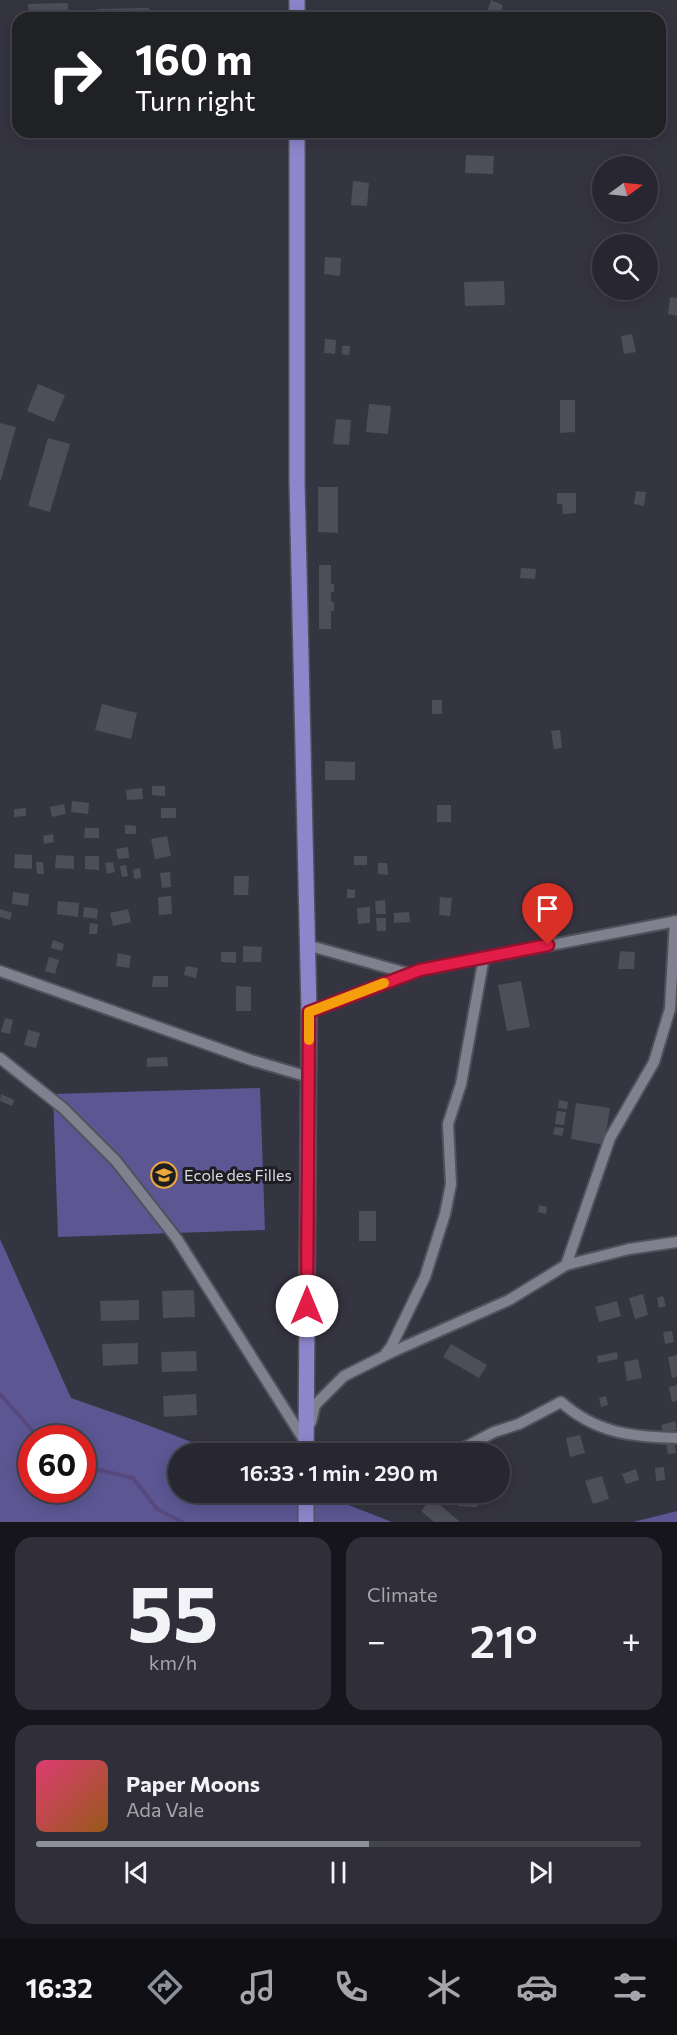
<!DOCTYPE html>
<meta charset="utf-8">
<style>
body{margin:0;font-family:Commissioner,sans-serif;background:#302f39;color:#f1f3f6;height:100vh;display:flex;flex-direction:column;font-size:22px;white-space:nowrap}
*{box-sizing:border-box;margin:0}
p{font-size:20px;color:#a5a5ab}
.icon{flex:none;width:33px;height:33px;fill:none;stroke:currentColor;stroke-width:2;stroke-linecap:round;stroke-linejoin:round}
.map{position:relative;height:1522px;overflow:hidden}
.sheet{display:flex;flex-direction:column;gap:15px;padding:15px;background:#16151b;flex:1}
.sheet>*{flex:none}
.hud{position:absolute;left:12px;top:12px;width:654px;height:126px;border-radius:18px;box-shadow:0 3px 15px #0003,0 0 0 2px #44444d;background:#202124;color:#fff;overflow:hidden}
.needle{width:39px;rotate:75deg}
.fabs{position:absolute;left:592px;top:156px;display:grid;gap:12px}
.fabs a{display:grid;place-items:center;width:66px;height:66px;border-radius:50%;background:#282731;box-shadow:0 3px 15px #0003,0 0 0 2px #44444d;font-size:30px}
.speed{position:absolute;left:18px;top:1425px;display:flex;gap:12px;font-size:30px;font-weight:700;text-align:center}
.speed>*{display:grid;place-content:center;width:78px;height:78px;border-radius:50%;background:#282731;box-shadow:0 3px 15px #0003,0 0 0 2px #44444d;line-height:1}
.speed .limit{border:9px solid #d22;background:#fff;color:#111}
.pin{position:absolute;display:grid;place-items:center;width:51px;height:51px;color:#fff;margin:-62px -26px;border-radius:50% 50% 50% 0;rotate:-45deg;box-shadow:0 0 6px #0007}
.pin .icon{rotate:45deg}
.me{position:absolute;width:66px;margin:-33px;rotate:0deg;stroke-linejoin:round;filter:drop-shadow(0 0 4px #0008)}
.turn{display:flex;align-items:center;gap:21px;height:126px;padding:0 24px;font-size:27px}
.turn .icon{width:78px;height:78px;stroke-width:2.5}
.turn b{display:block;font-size:42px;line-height:51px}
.big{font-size:45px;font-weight:600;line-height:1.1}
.sheet .tile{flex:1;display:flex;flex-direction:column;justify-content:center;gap:9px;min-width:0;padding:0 21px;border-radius:18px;background:#302f39}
.sheet .dial{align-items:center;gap:0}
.dial b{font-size:78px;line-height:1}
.song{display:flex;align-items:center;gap:18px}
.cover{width:72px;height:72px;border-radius:9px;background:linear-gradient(135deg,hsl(340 70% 55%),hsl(30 70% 35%))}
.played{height:6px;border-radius:3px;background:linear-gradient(90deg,#8c9099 55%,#44444d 55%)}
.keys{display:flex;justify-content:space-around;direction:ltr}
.heat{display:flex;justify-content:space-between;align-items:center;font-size:33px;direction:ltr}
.sheet .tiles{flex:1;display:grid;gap:15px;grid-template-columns:1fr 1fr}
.tile:last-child{grid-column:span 2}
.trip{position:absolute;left:168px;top:1443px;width:342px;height:60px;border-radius:30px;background:#282731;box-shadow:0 3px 15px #0003,0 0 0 2px #44444d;font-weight:600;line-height:60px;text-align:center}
.tabs{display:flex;height:96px;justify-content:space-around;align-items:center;background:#101014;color:#a5a5ab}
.tabs .icon{width:42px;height:42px}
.tabs .current{color:#8c9099}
.tabs b{font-size:27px;color:#f1f3f6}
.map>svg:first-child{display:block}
.green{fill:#5c5793;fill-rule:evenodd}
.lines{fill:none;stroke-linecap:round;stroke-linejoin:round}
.stream{stroke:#57497d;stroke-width:4}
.building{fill:#4e4e5b}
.minor-casing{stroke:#51515c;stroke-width:14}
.primary-casing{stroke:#51515c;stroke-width:18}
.minor{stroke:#80808e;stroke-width:10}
.primary{stroke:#8d86cb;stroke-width:15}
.route-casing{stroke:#92132f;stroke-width:15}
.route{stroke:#e11d48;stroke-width:10}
.slow{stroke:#f59e0b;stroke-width:10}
.labels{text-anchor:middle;stroke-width:6;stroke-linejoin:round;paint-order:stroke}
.poi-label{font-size:16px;fill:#dbdbe3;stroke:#1d1d22;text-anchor:start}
</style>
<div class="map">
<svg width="677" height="1522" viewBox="0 0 677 1522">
<rect width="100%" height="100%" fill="#353441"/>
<g class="green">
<polygon points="260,1088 265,1230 58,1237 53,1094"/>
<path d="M 0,1239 L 71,1398 L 137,1421 L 220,1453 L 178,1454 L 178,1492 L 318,1493 L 392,1522 L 0,1522 ZM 32,1438 L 82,1438 L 82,1490 L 32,1490 Z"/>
<polygon points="677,1511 677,1522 633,1522"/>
</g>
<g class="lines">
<g class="stream">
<polyline points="0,1394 39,1438"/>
<polyline points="82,1466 133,1478 157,1509 182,1522"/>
</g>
</g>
<g class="building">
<polygon points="491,0 503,5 499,18 486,15"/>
<polygon points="68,3 69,18 29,18 28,4"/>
<polygon points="149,8 149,18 97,18 97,9"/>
<polygon points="144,132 201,132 201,135 144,136"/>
<polygon points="466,155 494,156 493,174 465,173"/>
<polygon points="353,181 369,183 367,206 351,205"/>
<polygon points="325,257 341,258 340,276 324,274"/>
<polygon points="504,281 505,305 465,306 464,282"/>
<polygon points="670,297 677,298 677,316 668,314"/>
<polygon points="632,334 636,352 624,354 621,336"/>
<polygon points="325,339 336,340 335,354 324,353"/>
<polygon points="342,346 350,346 349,355 342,354"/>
<polygon points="38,384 65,395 54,422 27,411"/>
<polygon points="560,400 575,400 575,432 560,433"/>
<polygon points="369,404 391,406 388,434 366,432"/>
<polygon points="336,419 351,420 349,445 333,444"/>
<polygon points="0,423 16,427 1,480 0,480"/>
<polygon points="48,438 70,444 50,512 28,506"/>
<polygon points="318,487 338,487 338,533 318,532"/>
<polygon points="636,491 646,492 644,506 634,504"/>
<polygon points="557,493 576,493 576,513 563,514 562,504 557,504"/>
<polygon points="319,565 331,565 331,584 334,584 334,592 331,592 331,602 334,602 334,611 331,611 331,629 319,629"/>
<polygon points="521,568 536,569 535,579 520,578"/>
<rect x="432" y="700" width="10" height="14"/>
<polygon points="102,704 137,713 131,739 95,730"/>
<polygon points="560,730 562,748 554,749 551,731"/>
<polygon points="325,761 355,762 355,780 325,780"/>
<polygon points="152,786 165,786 165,796 152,795"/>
<polygon points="142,788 143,799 127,800 126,790"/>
<polygon points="72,801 89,803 88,814 71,812"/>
<polygon points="64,804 66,814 52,817 50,807"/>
<rect x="437" y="805" width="14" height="17"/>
<polygon points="26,808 26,816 14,817 14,809"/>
<rect x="161" y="808" width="15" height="10"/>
<polygon points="125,825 136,826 136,834 125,834"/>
<polygon points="85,828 99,828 99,838 84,838"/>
<polygon points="53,834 54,842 44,844 43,836"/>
<polygon points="167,836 171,856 155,859 151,839"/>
<polygon points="128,847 129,858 118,859 116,849"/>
<polygon points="15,854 32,855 32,869 14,868"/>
<polygon points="56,855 74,856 74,869 55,868"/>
<polygon points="85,856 99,856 99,870 85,869"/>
<rect x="354" y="856" width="13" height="9"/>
<polygon points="36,862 43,862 44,874 37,874"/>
<polygon points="113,862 115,872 107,874 105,863"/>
<polygon points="378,863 387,863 388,875 378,874"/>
<polygon points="126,865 128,876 122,877 120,866"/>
<polygon points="140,868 141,878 134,879 133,870"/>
<polygon points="170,872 171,887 162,888 160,873"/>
<polygon points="234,876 249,876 248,895 234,895"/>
<polygon points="347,889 355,890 355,898 347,898"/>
<polygon points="13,892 29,894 28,906 12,904"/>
<polygon points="171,896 172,914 159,915 158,897"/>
<polygon points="440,897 452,898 450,916 439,915"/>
<polygon points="385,900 386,914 376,914 375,901"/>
<polygon points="58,901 79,903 78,917 57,914"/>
<polygon points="84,907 98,909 97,919 83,917"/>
<polygon points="370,907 370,923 358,924 357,908"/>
<polygon points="0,909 12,913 10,920 0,917"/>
<polygon points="128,909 131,922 113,926 110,913"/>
<polygon points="409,912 410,922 394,923 394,913"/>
<polygon points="376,918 386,918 386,931 377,931"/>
<polygon points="90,923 98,924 97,934 89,934"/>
<polygon points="53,940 64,944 62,951 51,948"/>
<polygon points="243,946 262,947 261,962 243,962"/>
<polygon points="620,951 635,952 634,969 618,969"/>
<polygon points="221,952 236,952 236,963 221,962"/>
<polygon points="118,953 131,956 129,968 116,966"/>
<polygon points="49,957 59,960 55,974 45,971"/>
<polygon points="186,966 198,968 196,978 184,975"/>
<polygon points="153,976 168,976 168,987 152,987"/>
<polygon points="521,981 530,1027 507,1031 498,985"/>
<polygon points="236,986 251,987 251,1011 236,1011"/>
<polygon points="5,1018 13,1020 10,1034 1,1032"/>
<polygon points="28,1030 40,1033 36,1048 24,1045"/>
<polygon points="167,1057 168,1066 147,1067 147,1058"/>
<polygon points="1,1094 14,1100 12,1106 0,1101"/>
<polygon points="559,1100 568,1102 567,1109 558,1108"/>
<polygon points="576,1103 610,1108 604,1145 571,1139"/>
<polygon points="557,1111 566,1112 564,1125 555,1124"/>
<polygon points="555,1127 564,1128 562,1136 553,1134"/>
<polygon points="539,1205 547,1207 546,1214 538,1212"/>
<rect x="359" y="1211" width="17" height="30"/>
<polygon points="194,1290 195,1317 163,1318 162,1291"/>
<polygon points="643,1294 648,1315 635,1319 629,1298"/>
<polygon points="663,1296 666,1306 659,1308 657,1298"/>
<polygon points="139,1300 139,1320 101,1321 100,1301"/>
<polygon points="617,1301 621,1316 599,1322 595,1307"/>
<polygon points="672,1331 674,1342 665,1344 663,1332"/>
<polygon points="138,1343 138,1364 103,1366 102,1344"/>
<polygon points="451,1344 487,1365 479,1378 443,1357"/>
<polygon points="196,1351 197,1371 162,1372 161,1352"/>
<polygon points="617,1352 618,1359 598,1363 597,1356"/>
<polygon points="677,1355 677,1377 672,1378 668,1357"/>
<polygon points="638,1359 642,1378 627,1381 624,1362"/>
<polygon points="677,1385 677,1401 672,1402 669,1387"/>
<polygon points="196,1394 197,1415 164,1417 163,1396"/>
<polygon points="606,1396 608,1405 601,1407 599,1398"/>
<polygon points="675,1421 677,1430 663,1433 661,1425"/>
<polygon points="580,1435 585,1453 570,1457 566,1438"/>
<polygon points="674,1441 676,1453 668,1454 666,1442"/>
<polygon points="489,1444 491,1454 479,1454 477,1446"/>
<polygon points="664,1467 665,1480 656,1481 655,1468"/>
<polygon points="636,1469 639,1480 626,1484 622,1474"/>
<polygon points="602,1476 609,1499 593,1504 585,1481"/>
<polygon points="459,1492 478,1492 477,1507 458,1506"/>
<polygon points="432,1498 460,1522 434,1522 421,1511"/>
</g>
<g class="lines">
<g class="minor-casing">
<g id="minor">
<polyline points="307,945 410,974"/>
<polyline points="0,971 251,1060 309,1077"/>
<polyline points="309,1012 420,970 677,921"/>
<polyline points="0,1058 63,1108 116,1161 177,1239 306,1443 321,1454"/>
<polyline points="566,1265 610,1138 654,1062 670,1009 675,921"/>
<polyline points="386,1353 391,1347 425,1277 445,1214 451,1184 448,1124 461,1084 484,957"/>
<polyline points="311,1422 315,1405 344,1376 392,1352 509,1300 566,1265 629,1249 677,1242"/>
<path d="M 452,1454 L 494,1432 L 519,1424 L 561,1402 C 596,1433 632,1437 677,1438"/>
</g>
</g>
<g class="primary-casing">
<g id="primary">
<polyline points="297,0 297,18"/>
<polyline points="297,132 297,482 309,1012 306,1454"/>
<polyline points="306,1492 306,1522"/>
</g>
</g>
<use href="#minor" class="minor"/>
<use href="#primary" class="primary"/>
</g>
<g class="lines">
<g class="route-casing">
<polyline id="route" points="307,1306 309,1012 420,970 548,945"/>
</g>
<use href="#route" class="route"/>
<polyline class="slow" points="309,1040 309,1012 384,983"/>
</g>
<defs>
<g id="school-ring" transform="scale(1.35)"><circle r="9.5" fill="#1d1d22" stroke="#eba93a" stroke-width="1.5"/><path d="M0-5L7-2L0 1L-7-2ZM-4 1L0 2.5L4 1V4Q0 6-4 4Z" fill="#eba93a"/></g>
</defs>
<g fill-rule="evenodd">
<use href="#school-ring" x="164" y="1175"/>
</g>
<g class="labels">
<g class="poi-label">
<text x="184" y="1181">Ecole des Filles</text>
</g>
</g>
</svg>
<div class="fabs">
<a><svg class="needle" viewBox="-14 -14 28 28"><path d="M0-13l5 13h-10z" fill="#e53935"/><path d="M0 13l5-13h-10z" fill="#a5a5ab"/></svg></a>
<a><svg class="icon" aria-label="search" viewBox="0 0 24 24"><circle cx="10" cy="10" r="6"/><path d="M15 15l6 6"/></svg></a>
</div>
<div class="speed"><div class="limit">60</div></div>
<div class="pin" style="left:548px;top:945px;background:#d93025"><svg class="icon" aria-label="arrive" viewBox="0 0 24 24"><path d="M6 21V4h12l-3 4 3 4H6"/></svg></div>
<svg class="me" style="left:307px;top:1306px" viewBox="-20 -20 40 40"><circle r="19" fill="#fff"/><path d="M0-13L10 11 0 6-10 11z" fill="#e11d48"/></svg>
<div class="trip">16:33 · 1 min · 290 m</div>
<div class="hud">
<div class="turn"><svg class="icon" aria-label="right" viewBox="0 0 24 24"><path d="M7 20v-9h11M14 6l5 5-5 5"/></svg><div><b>160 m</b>Turn right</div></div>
</div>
</div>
<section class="sheet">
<div class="tiles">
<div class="tile dial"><b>55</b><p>km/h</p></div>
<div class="tile"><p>Climate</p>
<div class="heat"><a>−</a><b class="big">21°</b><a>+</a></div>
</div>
<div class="tile">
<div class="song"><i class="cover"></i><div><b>Paper Moons</b><p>Ada Vale</p></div></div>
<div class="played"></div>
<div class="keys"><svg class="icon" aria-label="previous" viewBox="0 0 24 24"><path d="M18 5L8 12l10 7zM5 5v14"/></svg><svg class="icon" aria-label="pause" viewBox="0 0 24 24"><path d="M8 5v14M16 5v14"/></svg><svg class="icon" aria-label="next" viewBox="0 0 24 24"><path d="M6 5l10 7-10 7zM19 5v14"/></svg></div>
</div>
</div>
</section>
<nav class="tabs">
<b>16:32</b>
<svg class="icon current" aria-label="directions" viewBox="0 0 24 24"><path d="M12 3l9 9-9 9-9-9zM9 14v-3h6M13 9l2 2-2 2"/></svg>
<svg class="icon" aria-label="music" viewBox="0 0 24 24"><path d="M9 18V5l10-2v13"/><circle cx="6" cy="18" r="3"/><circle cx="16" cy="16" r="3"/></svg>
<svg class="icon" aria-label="phone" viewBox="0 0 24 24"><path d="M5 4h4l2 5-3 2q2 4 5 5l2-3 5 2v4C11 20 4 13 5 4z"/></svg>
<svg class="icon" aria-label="climate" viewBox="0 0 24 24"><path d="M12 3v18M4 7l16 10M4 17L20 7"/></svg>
<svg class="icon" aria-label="car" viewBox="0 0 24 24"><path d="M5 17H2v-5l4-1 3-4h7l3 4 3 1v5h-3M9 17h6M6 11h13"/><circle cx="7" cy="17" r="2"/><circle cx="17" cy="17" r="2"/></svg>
<svg class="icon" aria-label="filters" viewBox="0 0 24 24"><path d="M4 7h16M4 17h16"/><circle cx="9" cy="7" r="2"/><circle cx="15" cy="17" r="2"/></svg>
</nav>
